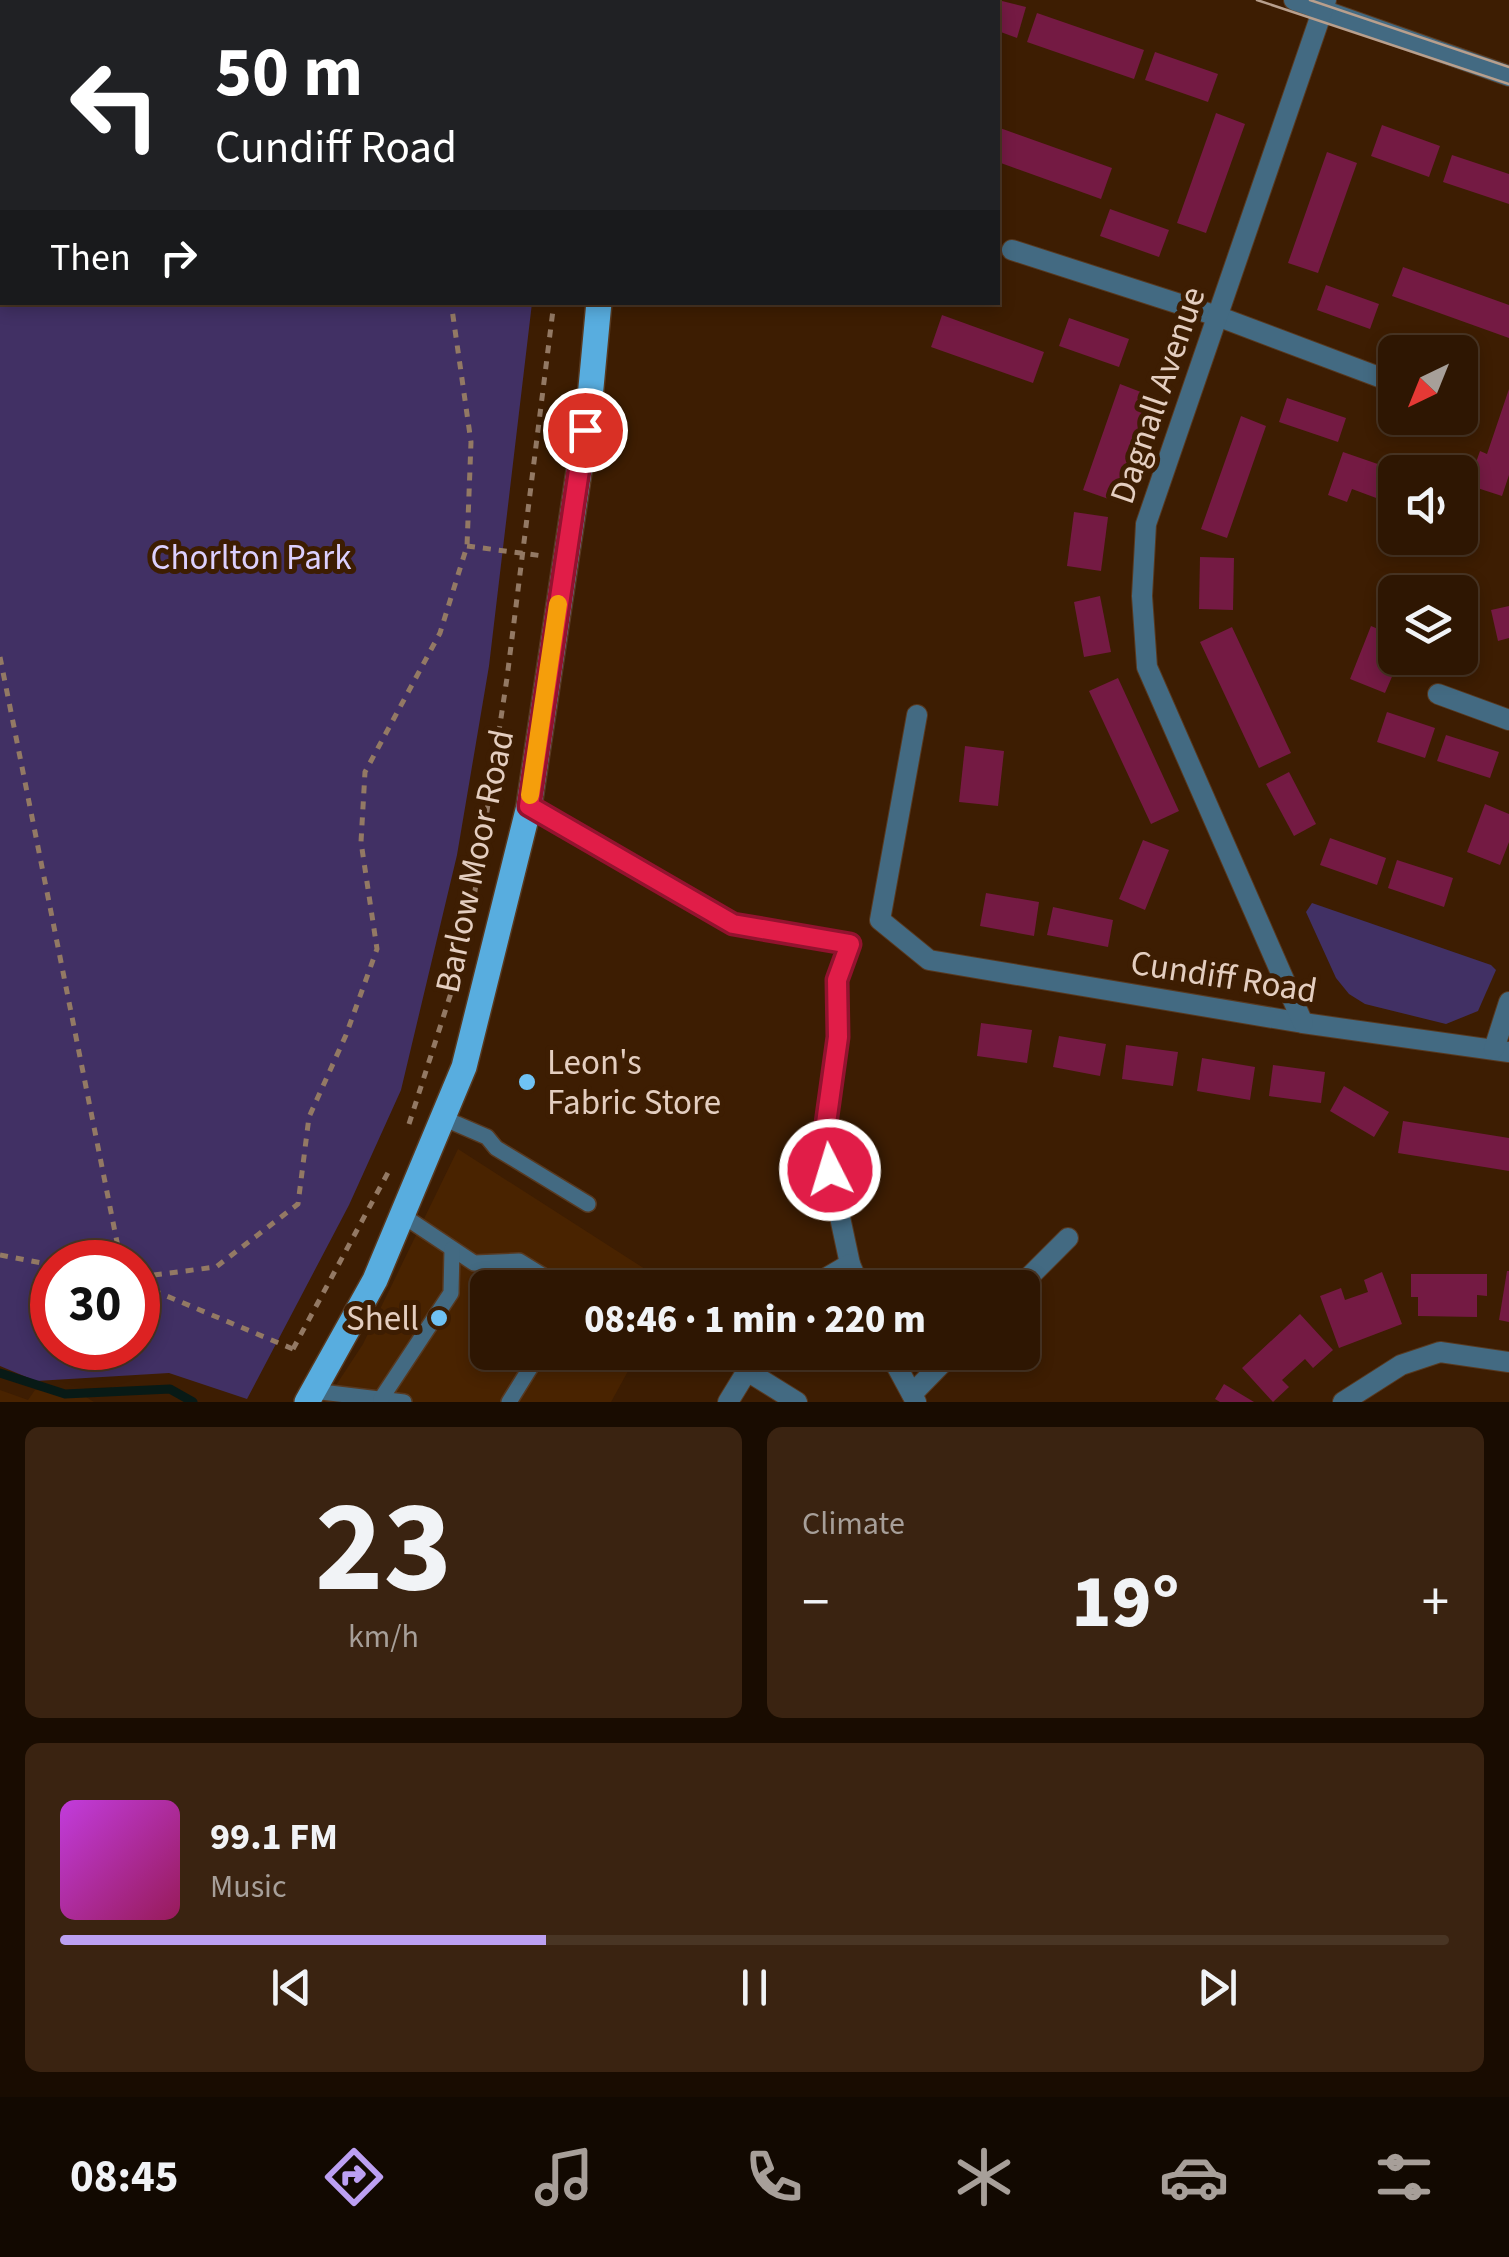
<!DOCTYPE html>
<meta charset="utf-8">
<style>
body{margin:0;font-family:"Source Sans 3",sans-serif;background:#3a2311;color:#f1f3f6;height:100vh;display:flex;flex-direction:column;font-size:38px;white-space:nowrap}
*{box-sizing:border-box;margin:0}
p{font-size:32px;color:#a79f99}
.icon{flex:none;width:55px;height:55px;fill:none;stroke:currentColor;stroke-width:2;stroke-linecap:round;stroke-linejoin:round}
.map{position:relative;height:1402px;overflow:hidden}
.sheet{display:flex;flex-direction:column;gap:25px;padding:25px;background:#190c01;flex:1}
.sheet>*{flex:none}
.hud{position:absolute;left:0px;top:0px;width:1000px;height:305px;box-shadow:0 5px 15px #0003,0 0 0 2px #493524;background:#202124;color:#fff;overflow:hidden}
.needle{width:65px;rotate:223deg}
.controls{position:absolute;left:1378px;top:335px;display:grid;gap:20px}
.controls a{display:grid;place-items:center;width:100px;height:100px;border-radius:15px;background:#2e1602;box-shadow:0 5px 15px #0003,0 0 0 2px #493524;font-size:50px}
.speed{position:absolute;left:30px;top:1240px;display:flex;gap:20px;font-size:50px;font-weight:700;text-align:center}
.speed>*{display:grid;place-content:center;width:130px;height:130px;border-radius:50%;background:#2e1602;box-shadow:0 5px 15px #0003,0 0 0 2px #493524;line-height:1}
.speed .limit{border:15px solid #d22;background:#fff;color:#111}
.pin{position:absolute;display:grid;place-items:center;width:85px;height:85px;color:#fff;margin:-42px;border:5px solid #fff;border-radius:50%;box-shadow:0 2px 10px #0007}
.me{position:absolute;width:110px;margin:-55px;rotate:355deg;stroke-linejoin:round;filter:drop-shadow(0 0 8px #0008)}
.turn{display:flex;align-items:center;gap:35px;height:210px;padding:0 50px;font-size:45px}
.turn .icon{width:130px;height:130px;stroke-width:2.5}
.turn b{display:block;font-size:70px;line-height:85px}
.then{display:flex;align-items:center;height:95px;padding:0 50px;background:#0003;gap:20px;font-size:38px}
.big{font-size:75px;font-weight:800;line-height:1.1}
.sheet .tile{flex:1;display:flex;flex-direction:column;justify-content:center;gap:15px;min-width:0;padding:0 35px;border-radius:15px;background:#3a2311}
.sheet .dial{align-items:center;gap:0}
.dial b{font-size:130px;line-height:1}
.song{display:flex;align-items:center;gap:30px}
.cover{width:120px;height:120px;border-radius:15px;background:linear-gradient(135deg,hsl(290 70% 55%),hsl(330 70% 35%))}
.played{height:10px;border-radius:5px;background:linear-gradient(90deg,#bca0f2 35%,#493524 35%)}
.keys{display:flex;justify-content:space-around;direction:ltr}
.heat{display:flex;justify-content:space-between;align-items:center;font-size:55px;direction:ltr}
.sheet .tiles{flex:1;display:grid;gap:25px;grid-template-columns:1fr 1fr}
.tile:last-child{grid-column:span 2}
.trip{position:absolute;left:470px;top:1270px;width:570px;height:100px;border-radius:15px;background:#2e1602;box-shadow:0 5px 15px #0003,0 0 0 2px #493524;font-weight:800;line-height:100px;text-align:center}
.tab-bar{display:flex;height:160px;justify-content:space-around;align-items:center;background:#120901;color:#a79f99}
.tab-bar .icon{width:70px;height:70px}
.tab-bar .selected{color:#bca0f2}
.tab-bar b{font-size:45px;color:#f1f3f6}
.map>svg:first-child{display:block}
.built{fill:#492300}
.green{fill:#413064;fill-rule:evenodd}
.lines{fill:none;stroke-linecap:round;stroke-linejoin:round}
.stream{stroke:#081a16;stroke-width:9}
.building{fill:#741a43}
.lane-casing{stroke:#583920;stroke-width:18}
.street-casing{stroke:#583920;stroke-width:22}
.primary-casing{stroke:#583920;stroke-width:28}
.path{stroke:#937964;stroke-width:5;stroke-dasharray:8 8;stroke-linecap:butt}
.lane{stroke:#436a82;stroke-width:15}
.street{stroke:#436a82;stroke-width:20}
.primary{stroke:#58addf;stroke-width:25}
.tram{stroke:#b89f8d;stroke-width:2.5}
.route-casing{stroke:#92132f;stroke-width:25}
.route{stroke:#e11d48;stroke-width:18}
.slow{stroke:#f59e0b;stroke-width:18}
.poi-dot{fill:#6fc2f4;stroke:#3d1d02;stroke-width:4}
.labels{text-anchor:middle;stroke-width:10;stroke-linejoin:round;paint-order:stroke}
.street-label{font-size:35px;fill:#e4cec0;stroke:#3d1d02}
.park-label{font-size:35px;fill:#dcd0fe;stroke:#3d1d02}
.poi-label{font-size:35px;fill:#e4cec0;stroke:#3d1d02;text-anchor:start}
</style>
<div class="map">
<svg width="1509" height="1402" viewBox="0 0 1509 1402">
<rect width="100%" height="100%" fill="#3d1d02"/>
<g class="built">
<polygon points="0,0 556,0 2,2 2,124"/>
<polygon points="458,1149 673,1287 488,1288 488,1352 638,1353 611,1402 325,1402 363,1344"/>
<polygon points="0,1390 28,1400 35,1390 78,1392 94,1402 0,1402"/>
</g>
<g class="green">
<path d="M 0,124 L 2,302 L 532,303 L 489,666 L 457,855 L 401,1090 L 349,1205 L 247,1399 L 169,1373 L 36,1381 L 0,1366 ZM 138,1262 L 138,1348 L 52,1348 L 52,1262 Z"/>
<polygon points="1312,903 1491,965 1496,970 1478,1011 1446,1024 1365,1004 1349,994 1336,978 1306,912"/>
</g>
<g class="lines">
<polyline class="stream" points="0,1373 65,1394 170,1389 193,1402"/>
</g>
<g class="building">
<polygon points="998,0 1026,7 1017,38 998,31"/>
<polygon points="1037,13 1144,50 1134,79 1027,42"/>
<polygon points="1155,52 1218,74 1208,102 1145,80"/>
<polygon points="1216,113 1245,124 1206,233 1177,223"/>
<polygon points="1382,125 1440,146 1429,177 1371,156"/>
<polygon points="1000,128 1112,168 1101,199 998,162"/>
<polygon points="1327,152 1357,163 1318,273 1288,263"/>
<polygon points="1452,155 1509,174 1509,204 1443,182"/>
<polygon points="1110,209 1169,230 1159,257 1100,236"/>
<polygon points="1403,267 1509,305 1509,338 1392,296"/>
<polygon points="1326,285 1379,304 1370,329 1317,310"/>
<polygon points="942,315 1044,352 1033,383 931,347"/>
<polygon points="1069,318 1129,339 1119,367 1059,346"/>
<polygon points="1120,384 1154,397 1117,502 1083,490"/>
<polygon points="1509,389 1509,475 1502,496 1468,485 1480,451 1487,454"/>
<polygon points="1287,398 1346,418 1338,442 1279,422"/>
<polygon points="1241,416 1266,426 1227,538 1201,529"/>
<polygon points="1343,452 1395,470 1395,505 1352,489 1347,502 1328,495"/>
<polygon points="1074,512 1108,517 1101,571 1067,566"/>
<polygon points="1200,557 1234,558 1233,610 1199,609"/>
<polygon points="1100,596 1111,652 1084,657 1074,602"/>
<polygon points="1509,606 1509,638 1498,641 1491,610"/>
<polygon points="1460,613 1479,620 1469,647 1460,644"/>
<polygon points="1371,626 1395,636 1395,658 1400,658 1385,693 1350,679"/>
<polygon points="1232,627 1291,753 1259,768 1200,642"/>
<polygon points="1118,678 1179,811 1151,824 1089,691"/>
<polygon points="1387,712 1435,728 1425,758 1377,742"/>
<polygon points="1446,735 1499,752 1490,778 1437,761"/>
<polygon points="965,746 1004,751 998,806 959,802"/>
<polygon points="1289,772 1316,824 1294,836 1266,784"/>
<polygon points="1485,804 1509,814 1509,842 1500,865 1467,852"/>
<polygon points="1330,838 1386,858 1377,885 1320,865"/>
<polygon points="1143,840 1169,850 1145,910 1119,899"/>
<polygon points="1397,860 1453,878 1444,907 1388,888"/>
<polygon points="986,893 1039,902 1034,936 980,926"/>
<polygon points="1053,907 1113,920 1108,947 1047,935"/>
<polygon points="981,1023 1032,1030 1027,1063 977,1056"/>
<polygon points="1059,1036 1106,1044 1100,1076 1053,1067"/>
<polygon points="1126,1045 1178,1052 1173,1086 1122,1079"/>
<polygon points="1202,1058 1255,1067 1250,1100 1197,1091"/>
<polygon points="1273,1065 1325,1072 1321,1103 1269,1096"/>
<polygon points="1344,1086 1389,1112 1374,1137 1330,1111"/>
<polygon points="1403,1121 1509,1138 1509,1171 1398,1153"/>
<polygon points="1507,1271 1509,1271 1509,1322 1499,1320"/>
<polygon points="1382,1272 1402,1324 1339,1348 1320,1296 1341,1288 1345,1300 1368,1292 1364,1280"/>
<polygon points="1411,1274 1487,1274 1487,1296 1477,1295 1477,1317 1418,1316 1418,1297 1411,1297"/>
<polygon points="1300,1314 1333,1350 1313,1368 1305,1359 1282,1380 1289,1387 1273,1402 1242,1368"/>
<polygon points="1224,1384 1254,1402 1220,1402 1215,1399"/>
</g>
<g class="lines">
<g class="lane-casing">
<g id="lane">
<polyline points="443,1118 487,1137 496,1148 588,1204"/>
<polyline points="402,1215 474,1263 519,1261 563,1288"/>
<polyline points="313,1391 404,1402"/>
<polyline points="381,1399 451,1293 452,1249"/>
<polyline points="509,1402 540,1352"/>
</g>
</g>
<g class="street-casing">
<g id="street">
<polyline points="1294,0 1509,76"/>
<polyline points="1012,250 1217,316 1395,383"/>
<polyline points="1438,694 1509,720"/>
<polyline points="917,715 880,920 929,960 1303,1023 1509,1052"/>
<polyline points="529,806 733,924 850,944 837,980 838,1037 823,1138 850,1264 860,1288"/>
<polyline points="1303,1023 1147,667 1142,596 1146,524 1326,0"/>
<polyline points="1494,1049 1509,1002"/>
<polyline points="809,1288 850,1264"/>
<polyline points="1018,1288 1068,1238"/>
<polyline points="758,1352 747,1371 797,1402"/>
<polyline points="889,1352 916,1402"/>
<polyline points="912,1394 953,1352"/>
<polyline points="728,1402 747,1371"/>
<polyline points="1343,1402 1401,1365 1440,1352 1509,1362"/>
</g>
</g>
<g class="primary-casing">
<g id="primary">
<polyline points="616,0 616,2"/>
<polyline points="307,1402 375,1280 464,1067 529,806 590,398 599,302"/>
</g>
</g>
<g class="path">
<polyline points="579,2 579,0"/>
<polyline points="0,197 2,198"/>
<polyline points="467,546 543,556"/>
<polyline points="0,657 121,1262"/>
<polyline points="470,924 507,678 554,302"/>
<polyline points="409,1124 459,968"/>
<polyline points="0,1255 52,1265"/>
<polyline points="138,1277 216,1267 298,1204 309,1117 346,1035 377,949 361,842 365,772 440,633 467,546 471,442 451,302"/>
<polyline points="138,1284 293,1349"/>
<polyline points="293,1349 391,1167"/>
</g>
<use href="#lane" class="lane"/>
<use href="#street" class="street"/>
<use href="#primary" class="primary"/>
<g class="tram">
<polyline points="1257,0 1509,84"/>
<polyline points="1310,0 1509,67"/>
</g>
</g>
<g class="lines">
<g class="route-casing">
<polyline id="route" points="585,430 529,806 733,924 850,944 837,980 838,1037 824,1138 830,1170"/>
</g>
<use href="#route" class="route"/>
<polyline class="slow" points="530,795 558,604"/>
</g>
<g class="poi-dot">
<circle cx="527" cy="1082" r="10"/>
<circle cx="439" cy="1318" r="10"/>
</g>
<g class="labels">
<g class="street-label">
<text transform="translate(1157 395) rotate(-71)" y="12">Dagnall Avenue</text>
<text transform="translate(474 861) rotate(-78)" y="12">Barlow Moor Road</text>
<text transform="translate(1224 976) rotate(9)" y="12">Cundiff Road</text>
</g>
<g class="park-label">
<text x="251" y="569">Chorlton Park</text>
</g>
<g class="poi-label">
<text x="547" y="1074">Leon's<tspan x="547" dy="40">Fabric Store</tspan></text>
<text x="419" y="1330" text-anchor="end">Shell</text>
</g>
</g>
</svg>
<div class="controls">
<a><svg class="needle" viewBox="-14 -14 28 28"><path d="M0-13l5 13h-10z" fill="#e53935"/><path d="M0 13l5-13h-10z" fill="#a79f99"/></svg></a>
<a><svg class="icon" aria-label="sound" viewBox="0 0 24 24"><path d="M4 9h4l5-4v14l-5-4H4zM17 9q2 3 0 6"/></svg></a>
<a><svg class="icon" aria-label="layers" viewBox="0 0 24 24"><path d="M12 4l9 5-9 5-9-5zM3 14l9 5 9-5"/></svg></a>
</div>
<div class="speed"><div class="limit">30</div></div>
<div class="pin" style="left:585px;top:430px;background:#d93025"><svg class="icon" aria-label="arrive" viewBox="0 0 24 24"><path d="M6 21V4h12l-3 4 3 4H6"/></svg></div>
<svg class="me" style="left:830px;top:1170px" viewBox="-20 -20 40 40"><circle r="17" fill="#e11d48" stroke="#fff" stroke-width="3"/><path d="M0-11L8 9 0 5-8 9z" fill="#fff"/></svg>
<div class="trip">08:46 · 1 min · 220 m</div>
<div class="hud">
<div class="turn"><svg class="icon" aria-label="left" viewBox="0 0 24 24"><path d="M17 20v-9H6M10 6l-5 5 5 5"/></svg><div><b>50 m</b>Cundiff Road</div></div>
<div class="then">Then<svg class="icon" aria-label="right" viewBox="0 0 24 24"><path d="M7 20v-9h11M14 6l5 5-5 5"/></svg></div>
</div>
</div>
<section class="sheet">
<div class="tiles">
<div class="tile dial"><b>23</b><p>km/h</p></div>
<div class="tile"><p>Climate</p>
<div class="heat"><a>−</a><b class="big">19°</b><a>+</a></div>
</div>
<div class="tile">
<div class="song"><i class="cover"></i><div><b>99.1 FM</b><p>Music</p></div></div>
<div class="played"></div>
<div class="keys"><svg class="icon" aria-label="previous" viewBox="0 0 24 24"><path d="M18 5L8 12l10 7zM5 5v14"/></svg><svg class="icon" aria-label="pause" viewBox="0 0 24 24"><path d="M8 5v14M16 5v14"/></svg><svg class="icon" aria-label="next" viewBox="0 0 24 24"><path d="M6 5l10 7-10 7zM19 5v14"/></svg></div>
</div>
</div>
</section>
<nav class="tab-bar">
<b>08:45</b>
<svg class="icon selected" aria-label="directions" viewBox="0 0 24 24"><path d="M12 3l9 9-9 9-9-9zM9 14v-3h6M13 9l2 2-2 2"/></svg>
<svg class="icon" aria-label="music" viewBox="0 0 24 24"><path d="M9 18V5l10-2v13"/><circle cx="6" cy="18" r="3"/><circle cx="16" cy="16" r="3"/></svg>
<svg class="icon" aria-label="phone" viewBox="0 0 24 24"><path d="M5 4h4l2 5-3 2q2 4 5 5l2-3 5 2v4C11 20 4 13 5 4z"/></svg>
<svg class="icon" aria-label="climate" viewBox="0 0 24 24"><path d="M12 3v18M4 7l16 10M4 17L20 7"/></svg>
<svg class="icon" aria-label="car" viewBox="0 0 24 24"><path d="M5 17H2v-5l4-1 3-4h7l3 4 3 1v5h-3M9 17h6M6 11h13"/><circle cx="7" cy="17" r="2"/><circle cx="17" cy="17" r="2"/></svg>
<svg class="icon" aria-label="filters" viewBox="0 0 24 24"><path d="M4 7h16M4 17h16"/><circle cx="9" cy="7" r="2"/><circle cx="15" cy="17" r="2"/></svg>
</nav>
